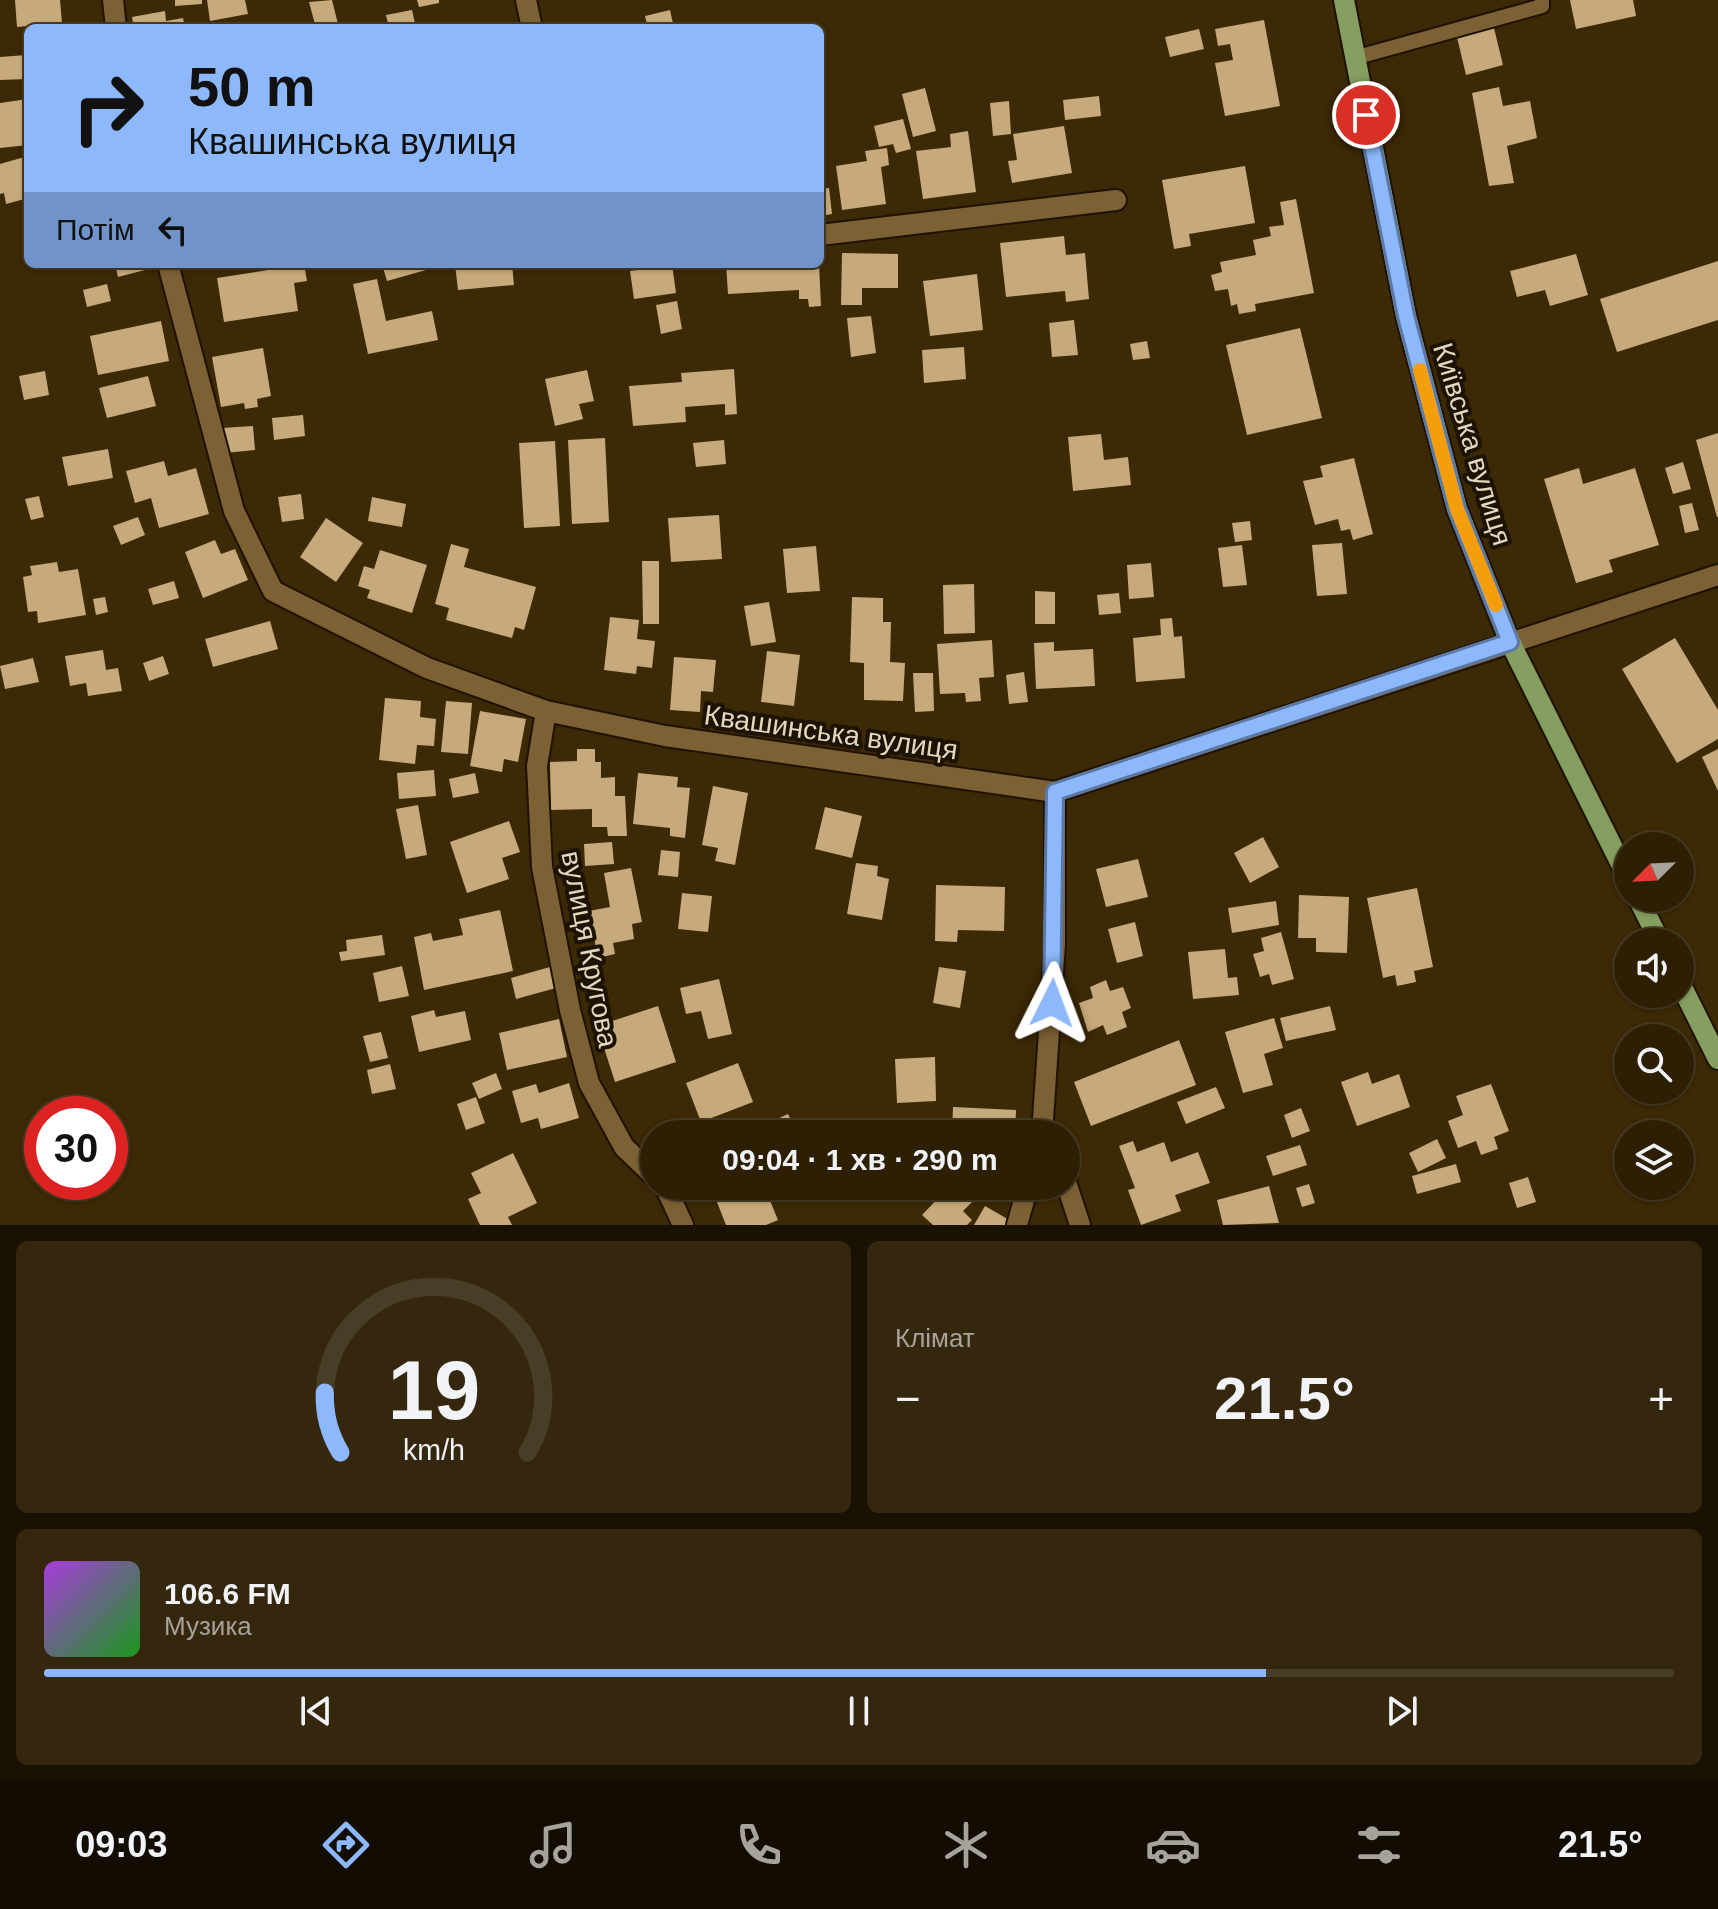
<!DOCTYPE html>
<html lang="uk">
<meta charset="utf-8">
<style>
body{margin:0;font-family:Arial,sans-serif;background:#35270e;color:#f1f3f6;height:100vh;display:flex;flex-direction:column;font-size:30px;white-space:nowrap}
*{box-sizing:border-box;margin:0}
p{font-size:26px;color:#a7a29a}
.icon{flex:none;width:44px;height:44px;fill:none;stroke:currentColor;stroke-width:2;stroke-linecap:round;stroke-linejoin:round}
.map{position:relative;height:1225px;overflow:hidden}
.drawer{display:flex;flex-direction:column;gap:16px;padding:16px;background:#191102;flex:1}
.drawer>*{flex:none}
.guide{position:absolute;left:24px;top:24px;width:800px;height:244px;border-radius:12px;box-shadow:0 2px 6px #0004,0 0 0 2px #483d26;background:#8db9fc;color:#111;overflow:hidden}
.needle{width:52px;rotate:246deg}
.buttons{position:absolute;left:1614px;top:832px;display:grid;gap:16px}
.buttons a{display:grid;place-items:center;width:80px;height:80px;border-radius:50%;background:#2d1f04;box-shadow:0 2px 6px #0004,0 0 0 2px #483d26;font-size:40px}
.speed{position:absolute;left:24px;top:1096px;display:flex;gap:16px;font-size:40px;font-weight:700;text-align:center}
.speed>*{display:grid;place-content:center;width:104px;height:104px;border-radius:50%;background:#2d1f04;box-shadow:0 2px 6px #0004,0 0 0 2px #483d26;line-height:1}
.speed .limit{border:12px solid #d22;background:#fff;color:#111}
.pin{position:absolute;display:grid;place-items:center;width:68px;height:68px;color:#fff;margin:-34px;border:4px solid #fff;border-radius:50%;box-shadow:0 2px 8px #0007}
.me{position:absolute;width:88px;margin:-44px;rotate:3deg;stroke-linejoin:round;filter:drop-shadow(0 0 6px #0008)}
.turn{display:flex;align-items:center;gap:28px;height:168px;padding:0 32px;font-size:36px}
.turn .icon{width:104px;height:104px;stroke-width:2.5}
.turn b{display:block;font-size:56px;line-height:68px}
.then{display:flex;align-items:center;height:76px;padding:0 32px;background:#0003;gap:16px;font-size:30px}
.big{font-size:60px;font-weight:700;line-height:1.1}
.drawer .widget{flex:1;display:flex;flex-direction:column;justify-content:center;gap:12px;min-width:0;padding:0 28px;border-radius:12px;background:#35270e}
.drawer .dial{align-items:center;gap:0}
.dial svg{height:208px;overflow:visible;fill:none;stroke:#483d26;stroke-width:7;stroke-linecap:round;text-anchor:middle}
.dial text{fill:#f1f3f6;stroke:none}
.song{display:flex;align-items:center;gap:24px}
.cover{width:96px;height:96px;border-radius:12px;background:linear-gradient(135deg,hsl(280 70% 55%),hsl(120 70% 35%))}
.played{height:8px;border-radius:4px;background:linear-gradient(90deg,#8db9fc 75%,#483d26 75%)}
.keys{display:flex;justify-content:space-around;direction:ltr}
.heat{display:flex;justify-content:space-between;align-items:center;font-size:44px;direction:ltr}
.drawer .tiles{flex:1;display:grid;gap:16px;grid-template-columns:1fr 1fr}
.widget:last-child{grid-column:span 2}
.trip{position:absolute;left:640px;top:1120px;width:440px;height:80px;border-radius:40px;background:#2d1f04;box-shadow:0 2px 6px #0004,0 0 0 2px #483d26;font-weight:700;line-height:80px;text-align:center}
.menu{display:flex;height:128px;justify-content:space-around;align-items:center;background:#120c02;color:#a7a29a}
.menu .icon{width:56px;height:56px}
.menu .current{color:#8db9fc}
.menu b{font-size:36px;color:#f1f3f6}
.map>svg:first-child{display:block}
.building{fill:#c7aa7b}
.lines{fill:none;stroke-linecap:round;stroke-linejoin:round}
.service-casing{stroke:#1f1200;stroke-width:18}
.minor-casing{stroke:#1f1200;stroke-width:24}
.primary-casing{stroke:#1f1200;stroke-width:24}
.service{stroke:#7c6135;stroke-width:14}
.minor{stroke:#7c6135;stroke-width:20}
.primary{stroke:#869e5f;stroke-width:20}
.route-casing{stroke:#5c78a4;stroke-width:20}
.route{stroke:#8db9fc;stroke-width:14}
.slow{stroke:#f59e0b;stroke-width:14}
.labels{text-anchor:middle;stroke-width:8;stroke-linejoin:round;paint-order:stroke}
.street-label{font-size:28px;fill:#e5d6be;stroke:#1d1302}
</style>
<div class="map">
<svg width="1718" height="1225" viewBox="0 0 1718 1225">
<rect width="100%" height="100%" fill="#3c2905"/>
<g class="building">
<polygon points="15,0 60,0 62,23 17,27"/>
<polygon points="175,0 202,0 202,4 175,6"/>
<polygon points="207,0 245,0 248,14 210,21"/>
<polygon points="332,0 339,28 316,28 309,2"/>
<polygon points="417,0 439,0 439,3 419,7"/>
<polygon points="1570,0 1633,0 1636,16 1576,29"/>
<polygon points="412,10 416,28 389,28 386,15"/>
<polygon points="670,10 674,28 648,28 645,16"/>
<polygon points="165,11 166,21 183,18 185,28 134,28 132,17"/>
<polygon points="1264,20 1280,106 1225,116 1215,63 1233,60 1230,44 1218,46 1215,29"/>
<polygon points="1493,24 1503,65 1466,75 1456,33"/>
<polygon points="1199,29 1204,49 1170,57 1165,37"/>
<polygon points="26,55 28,79 0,80 0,57"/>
<polygon points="1499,87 1503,106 1530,101 1537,138 1507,146 1514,183 1489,186 1472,93"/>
<polygon points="925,88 936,131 913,137 902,94"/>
<polygon points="1099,96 1101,116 1065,120 1063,100"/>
<polygon points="28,99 28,145 0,148 0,103"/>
<polygon points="1009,101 1011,134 993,136 990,103"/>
<polygon points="903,119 911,149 896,153 893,144 879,147 874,126"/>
<polygon points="1064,126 1072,173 1012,183 1008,161 1017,160 1013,134"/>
<polygon points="968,131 976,192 923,199 916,151 951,147 950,134"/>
<polygon points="887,148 889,165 881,167 886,204 842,210 836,166 867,161 865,151"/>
<polygon points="28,156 28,198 6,204 4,193 0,194 0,164"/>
<polygon points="1245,166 1255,223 1189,234 1191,246 1174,249 1162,180"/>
<polygon points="829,188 832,214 820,216 820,189"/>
<polygon points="1296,199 1314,293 1255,304 1256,311 1239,314 1237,304 1231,306 1228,289 1215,291 1211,275 1222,272 1220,262 1256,255 1253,240 1271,236 1269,227 1284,225 1280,202"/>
<polygon points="1064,236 1066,255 1085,253 1089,299 1066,302 1065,291 1006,297 1000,243"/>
<polygon points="842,253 898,254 898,288 862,288 862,305 841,305"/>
<polygon points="1576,254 1588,295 1550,306 1545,290 1517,297 1510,271"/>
<polygon points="1718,261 1718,320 1617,352 1600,299"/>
<polygon points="115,264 164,264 164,265 118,277"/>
<polygon points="267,264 304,264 307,281 294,283 298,311 224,322 217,278 268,270"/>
<polygon points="382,264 425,264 426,270 387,281"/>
<polygon points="455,264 512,264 514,285 458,290"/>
<polygon points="645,264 672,264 676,293 634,299 630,271 646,269"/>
<polygon points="726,264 819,264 821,306 809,307 808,299 799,299 799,290 728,294"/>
<polygon points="977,274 983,330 930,336 923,281"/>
<polygon points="377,279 386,321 432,311 438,340 368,354 353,284"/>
<polygon points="107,284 111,301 87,307 83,290"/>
<polygon points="677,301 682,329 661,334 656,305"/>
<polygon points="871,316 876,353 851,357 847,318"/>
<polygon points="1074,320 1078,355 1052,357 1049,323"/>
<polygon points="161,321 169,361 98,375 90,336"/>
<polygon points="1300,328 1322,418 1247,435 1226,345"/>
<polygon points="1147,341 1150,358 1133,360 1130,344"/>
<polygon points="964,347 966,379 924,383 922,350"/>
<polygon points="263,348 271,396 257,399 258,407 245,409 244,403 221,407 212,357"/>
<polygon points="734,369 737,414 725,415 725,404 685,407 686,422 633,426 629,386 682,382 681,373"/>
<polygon points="587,370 594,401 579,404 583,419 555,426 545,379"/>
<polygon points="45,371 49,395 24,400 19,376"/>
<polygon points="148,376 156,406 107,418 99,388"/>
<polygon points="303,415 305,436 274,440 272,418"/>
<polygon points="253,426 255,450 225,453 222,428"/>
<polygon points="1718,433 1718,517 1717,517 1696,440"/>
<polygon points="1101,434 1104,460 1128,457 1131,485 1073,491 1068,437"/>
<polygon points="605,438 609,522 572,524 568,440"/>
<polygon points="724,440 726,464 696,467 693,443"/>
<polygon points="555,441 560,526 524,528 519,443"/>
<polygon points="108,449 113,478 68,486 62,457"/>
<polygon points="1354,458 1373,534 1353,540 1350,529 1341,531 1338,519 1315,525 1303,481 1323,477 1320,466"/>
<polygon points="164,461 168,476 196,468 209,514 159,528 151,498 135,503 126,471"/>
<polygon points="1683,462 1691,489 1673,494 1665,468"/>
<polygon points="1579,468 1583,484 1635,468 1659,545 1609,560 1613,572 1576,583 1544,479"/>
<polygon points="301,494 304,519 282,522 278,497"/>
<polygon points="39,496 44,517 31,520 25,499"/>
<polygon points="372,497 406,504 402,527 368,521"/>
<polygon points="1692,503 1699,530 1685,533 1679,506"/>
<polygon points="719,515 722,559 671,562 668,518"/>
<polygon points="138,517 145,535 121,545 113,526"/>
<polygon points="326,518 363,543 336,582 300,557"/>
<polygon points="1250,521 1252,540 1235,542 1232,523"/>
<polygon points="215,540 221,554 235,549 248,580 203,598 185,552"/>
<polygon points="1342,543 1347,594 1317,596 1312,545"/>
<polygon points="451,544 469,549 464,567 536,587 524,630 515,627 512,638 446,620 449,608 435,604"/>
<polygon points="1242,545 1247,585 1223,587 1218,548"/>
<polygon points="816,546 820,591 787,593 783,549"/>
<polygon points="380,550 427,565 412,613 367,598 370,590 358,586 364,566 374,569"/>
<polygon points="642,561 659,561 659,624 643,624"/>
<polygon points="57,562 59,572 78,569 86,615 38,623 37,611 28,612 23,577 32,575 30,566"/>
<polygon points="1151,563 1154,597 1129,599 1127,565"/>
<polygon points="174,581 179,598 153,605 148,589"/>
<polygon points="974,584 975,633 944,634 943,585"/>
<polygon points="1035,591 1055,592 1055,624 1035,624"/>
<polygon points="1119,593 1121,613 1099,615 1097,595"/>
<polygon points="105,597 108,612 96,615 93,599"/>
<polygon points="852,597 883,598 883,622 891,622 890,662 905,663 903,701 864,700 864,663 850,662"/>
<polygon points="769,602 776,642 751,646 744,606"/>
<polygon points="610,617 639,620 637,639 655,641 652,668 637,666 636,674 604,670"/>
<polygon points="1172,618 1174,637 1182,636 1185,678 1136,682 1133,638 1161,635 1160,619"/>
<polygon points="270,621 278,649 213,667 205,639"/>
<polygon points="1675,638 1718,710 1718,739 1677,763 1622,669"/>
<polygon points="992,640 994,677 979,678 981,701 966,702 965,693 940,694 937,644"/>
<polygon points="1054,642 1054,651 1093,649 1095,686 1036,689 1034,643"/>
<polygon points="103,650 106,670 118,668 122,691 88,696 86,683 70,686 65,656"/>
<polygon points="767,651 800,655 794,706 761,702"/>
<polygon points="163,656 169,674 149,681 143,663"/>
<polygon points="674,657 716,660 713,692 701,691 700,712 670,710"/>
<polygon points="33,658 39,682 5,689 0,666"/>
<polygon points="1024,672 1028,702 1009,704 1006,675"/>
<polygon points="913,673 933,673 934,711 915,712"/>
<polygon points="385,698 421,701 420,717 436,719 434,746 417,745 415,764 379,760"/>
<polygon points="446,701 472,703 468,754 441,752"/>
<polygon points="480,711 526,719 518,762 504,759 502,772 470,766"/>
<polygon points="577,749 595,749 595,762 601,762 601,778 615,777 615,796 625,796 627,836 608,836 607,827 592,827 592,809 551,810 550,762 577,761"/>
<polygon points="1718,749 1718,791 1702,757"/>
<polygon points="434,770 436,796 399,799 397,773"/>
<polygon points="475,773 479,793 453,798 449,779"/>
<polygon points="638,773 678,777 677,787 690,788 685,838 670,836 670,828 633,824"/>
<polygon points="713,786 748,793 735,865 715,861 718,848 702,845"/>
<polygon points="418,805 427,855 406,859 396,809"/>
<polygon points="825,807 862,816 852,858 815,849"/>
<polygon points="509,821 520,852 502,858 509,879 467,893 450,842"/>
<polygon points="1263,837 1279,867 1250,883 1234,853"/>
<polygon points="612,842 614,864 585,866 584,844"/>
<polygon points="661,850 680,852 678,877 658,875"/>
<polygon points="1138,859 1148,897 1106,907 1096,869"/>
<polygon points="856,863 878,866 877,876 889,879 882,920 847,914"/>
<polygon points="631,868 642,922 632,924 634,939 613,943 615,954 598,958 589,911 610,907 604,873"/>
<polygon points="936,885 1005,887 1004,931 958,930 957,942 935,941"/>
<polygon points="1417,888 1433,967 1414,971 1416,982 1397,986 1395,975 1383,978 1367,898"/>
<polygon points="682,893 712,896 708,932 678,929"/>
<polygon points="1299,895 1349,897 1347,953 1316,952 1316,938 1298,938"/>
<polygon points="1276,901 1279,925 1232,933 1228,908"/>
<polygon points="500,910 513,971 424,990 414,937 431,933 433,941 463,935 459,919"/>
<polygon points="1135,922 1143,956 1117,963 1108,929"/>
<polygon points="1281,932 1294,979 1272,985 1269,974 1260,977 1253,954 1264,951 1261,938"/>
<polygon points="382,935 385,955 341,961 339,952 347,951 346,940"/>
<polygon points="1225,949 1228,978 1237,977 1239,995 1193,999 1188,952"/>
<polygon points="402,966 409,996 379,1002 373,973"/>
<polygon points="550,967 556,988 516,999 511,978"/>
<polygon points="939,967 966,971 960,1008 933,1003"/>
<polygon points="719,979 732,1034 708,1039 701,1011 686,1014 680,988"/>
<polygon points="1106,980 1110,991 1123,987 1131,1008 1122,1012 1127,1027 1107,1035 1103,1025 1088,1032 1079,1003 1093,998 1090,987"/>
<polygon points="658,1006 676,1062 615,1082 597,1026"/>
<polygon points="1330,1006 1336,1030 1286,1041 1280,1018"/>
<polygon points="434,1010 436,1017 465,1011 471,1040 419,1052 411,1016"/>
<polygon points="1274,1018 1283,1048 1264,1054 1273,1085 1243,1093 1225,1032"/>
<polygon points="559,1019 567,1057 507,1070 499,1033"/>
<polygon points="381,1032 388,1058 370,1062 363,1036"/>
<polygon points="1179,1040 1196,1085 1091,1126 1074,1082"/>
<polygon points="935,1057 936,1101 897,1103 895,1059"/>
<polygon points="738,1063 753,1102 701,1122 686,1083"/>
<polygon points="390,1064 396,1089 372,1094 367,1070"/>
<polygon points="1368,1072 1372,1084 1399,1074 1410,1107 1357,1126 1341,1082"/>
<polygon points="496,1073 502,1089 479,1099 472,1083"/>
<polygon points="569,1083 579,1118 541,1129 538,1118 521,1123 512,1091 536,1084 539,1093"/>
<polygon points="1491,1084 1509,1131 1494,1137 1498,1149 1481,1155 1476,1141 1458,1148 1448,1121 1463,1115 1456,1096"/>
<polygon points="1216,1087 1225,1108 1186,1124 1177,1102"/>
<polygon points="476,1097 485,1123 466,1130 457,1104"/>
<polygon points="953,1107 1016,1110 1015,1134 952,1134"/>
<polygon points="1301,1108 1310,1131 1292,1138 1284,1115"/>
<polygon points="788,1114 798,1134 754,1134 753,1130"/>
<polygon points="687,1120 693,1134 664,1134 662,1130"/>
<polygon points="1437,1139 1446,1158 1418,1172 1409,1153"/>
<polygon points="1133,1141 1137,1152 1164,1142 1171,1162 1198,1152 1210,1183 1175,1195 1181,1211 1141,1225 1128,1190 1135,1188 1119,1146"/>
<polygon points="1300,1145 1307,1165 1273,1176 1266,1156"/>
<polygon points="513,1153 537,1203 508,1217 512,1225 480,1225 468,1199 481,1193 471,1173"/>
<polygon points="1456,1164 1461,1182 1417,1194 1412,1176"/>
<polygon points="1528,1177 1536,1202 1517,1208 1509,1183"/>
<polygon points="1309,1184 1315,1203 1302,1207 1296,1188"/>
<polygon points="743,1186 764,1186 778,1220 766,1225 726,1225 715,1197"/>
<polygon points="950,1186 955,1186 972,1202 963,1211 972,1220 967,1225 933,1225 922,1215"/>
<polygon points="1269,1186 1279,1223 1223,1225 1217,1200"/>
<polygon points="985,1206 1011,1221 1009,1225 974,1225"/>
</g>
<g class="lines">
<g class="service-casing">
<polyline id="service" points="1354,58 1542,6 1542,0"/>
</g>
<g class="minor-casing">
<g id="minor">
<polyline points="113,0 116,28"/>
<polyline points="526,0 532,28"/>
<polyline points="820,235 1116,200"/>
<polyline points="168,264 234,511 273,591 427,668 546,711 665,736 1055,792 1718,575"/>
<polyline points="546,711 537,766 542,867 570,1010 589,1083 624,1147 654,1176"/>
<polyline points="1042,1134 1055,944 1055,792"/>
<polyline points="1066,1182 1080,1225"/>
<polyline points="665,1186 683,1225"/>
<polyline points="1017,1225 1028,1186"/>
</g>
</g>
<g class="primary-casing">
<g id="primary">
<polyline points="1344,0 1406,316 1457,509 1510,642 1628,878"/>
<polyline points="1638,898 1660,942"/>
<polyline points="1680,983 1718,1059"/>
</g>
</g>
<use href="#service" class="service"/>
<use href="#minor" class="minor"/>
<use href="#primary" class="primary"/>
</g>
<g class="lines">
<g class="route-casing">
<polyline id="route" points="1052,1003 1055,792 1510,642 1457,509 1406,316 1366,115"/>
</g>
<use href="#route" class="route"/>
<polyline class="slow" points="1420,370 1457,509 1496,605"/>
</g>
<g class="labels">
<g class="street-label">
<text transform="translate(1473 444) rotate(73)" y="10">Київська вулиця</text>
<text transform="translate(831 732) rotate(8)" y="10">Квашинська вулиця</text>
<text transform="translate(590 949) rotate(79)" y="10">вулиця Кругова</text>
</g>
</g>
</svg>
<div class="buttons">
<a><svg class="needle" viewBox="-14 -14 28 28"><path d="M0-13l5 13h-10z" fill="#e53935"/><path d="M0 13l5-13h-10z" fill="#a7a29a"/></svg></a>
<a><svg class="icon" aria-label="sound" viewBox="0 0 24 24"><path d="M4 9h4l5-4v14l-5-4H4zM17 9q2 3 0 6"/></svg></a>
<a><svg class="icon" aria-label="search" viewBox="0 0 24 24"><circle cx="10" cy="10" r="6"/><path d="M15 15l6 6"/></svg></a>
<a><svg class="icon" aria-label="layers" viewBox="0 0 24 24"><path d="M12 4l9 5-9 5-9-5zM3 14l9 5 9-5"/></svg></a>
</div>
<div class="speed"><div class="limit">30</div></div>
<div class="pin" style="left:1366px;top:115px;background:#d93025"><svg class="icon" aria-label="arrive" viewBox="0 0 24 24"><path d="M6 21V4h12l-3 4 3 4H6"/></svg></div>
<svg class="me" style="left:1052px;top:1003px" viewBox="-20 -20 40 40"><path d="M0-17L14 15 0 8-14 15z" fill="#8db9fc" stroke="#fff" stroke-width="4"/></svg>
<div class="trip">09:04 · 1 хв · 290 m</div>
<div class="guide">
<div class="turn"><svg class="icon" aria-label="right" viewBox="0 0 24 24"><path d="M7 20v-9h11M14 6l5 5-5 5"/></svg><div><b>50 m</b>Квашинська вулиця</div></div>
<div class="then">Потім<svg class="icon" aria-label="left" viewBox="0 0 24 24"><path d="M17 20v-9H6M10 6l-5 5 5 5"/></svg></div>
</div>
</div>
<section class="drawer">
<div class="tiles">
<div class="widget dial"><svg viewBox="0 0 100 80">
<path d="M14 69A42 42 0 1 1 86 69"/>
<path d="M14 69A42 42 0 0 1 8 46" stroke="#8db9fc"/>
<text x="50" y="56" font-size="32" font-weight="700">19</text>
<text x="50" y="72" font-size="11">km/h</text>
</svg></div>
<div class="widget"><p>Клімат</p>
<div class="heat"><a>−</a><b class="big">21.5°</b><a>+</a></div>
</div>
<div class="widget">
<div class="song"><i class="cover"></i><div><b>106.6 FM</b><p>Музика</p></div></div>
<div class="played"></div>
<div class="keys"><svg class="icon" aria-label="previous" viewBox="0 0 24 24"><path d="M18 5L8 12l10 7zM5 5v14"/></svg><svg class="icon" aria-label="pause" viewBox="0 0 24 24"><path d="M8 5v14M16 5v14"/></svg><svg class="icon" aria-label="next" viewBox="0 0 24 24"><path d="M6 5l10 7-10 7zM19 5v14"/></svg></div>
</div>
</div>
</section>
<nav class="menu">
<b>09:03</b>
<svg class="icon current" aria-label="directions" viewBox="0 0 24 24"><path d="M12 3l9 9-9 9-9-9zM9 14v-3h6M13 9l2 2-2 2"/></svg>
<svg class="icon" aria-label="music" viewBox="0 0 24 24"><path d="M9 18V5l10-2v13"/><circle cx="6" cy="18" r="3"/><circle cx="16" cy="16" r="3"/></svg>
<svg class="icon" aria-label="phone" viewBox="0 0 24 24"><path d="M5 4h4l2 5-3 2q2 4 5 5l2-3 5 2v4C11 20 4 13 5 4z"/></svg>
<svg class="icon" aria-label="climate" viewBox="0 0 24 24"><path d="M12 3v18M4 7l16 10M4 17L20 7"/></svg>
<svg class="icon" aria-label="car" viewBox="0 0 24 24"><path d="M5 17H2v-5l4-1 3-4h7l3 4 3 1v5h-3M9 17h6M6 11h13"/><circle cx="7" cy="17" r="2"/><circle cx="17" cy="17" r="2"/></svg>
<svg class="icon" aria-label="filters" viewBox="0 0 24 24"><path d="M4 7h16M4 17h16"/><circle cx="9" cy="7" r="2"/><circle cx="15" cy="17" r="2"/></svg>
<b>21.5°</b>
</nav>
